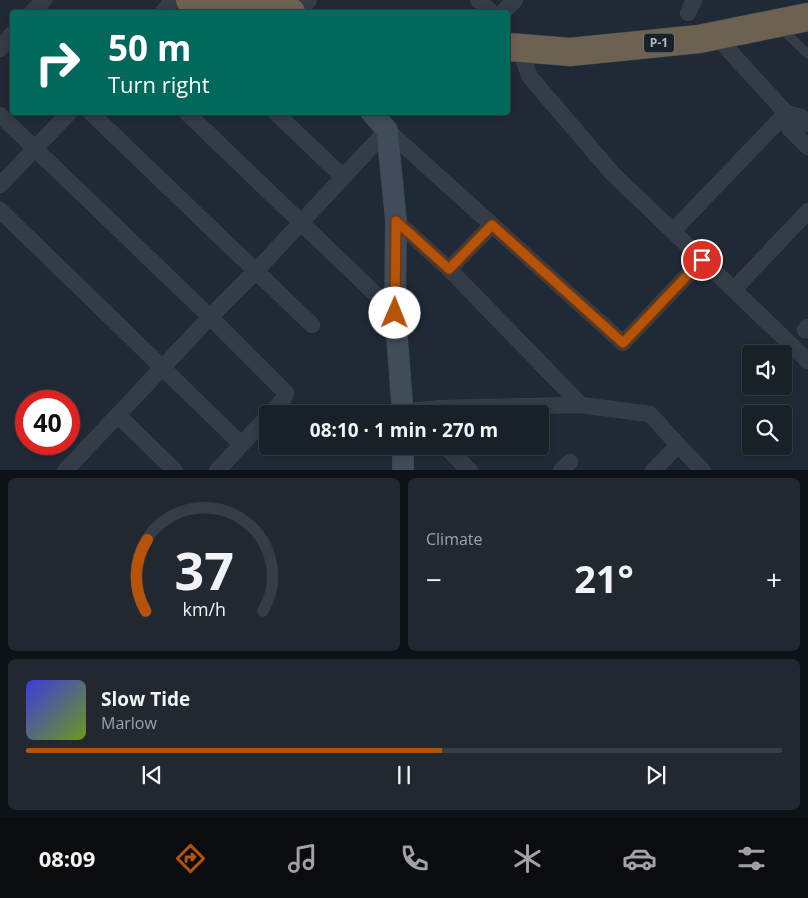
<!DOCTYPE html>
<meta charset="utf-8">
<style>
body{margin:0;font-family:"Open Sans",sans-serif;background:#212830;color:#f1f3f6;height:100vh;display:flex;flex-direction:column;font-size:19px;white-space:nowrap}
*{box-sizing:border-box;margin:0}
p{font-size:16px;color:#9fa3a8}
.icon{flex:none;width:28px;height:28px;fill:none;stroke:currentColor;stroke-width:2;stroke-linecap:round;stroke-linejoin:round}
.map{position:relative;height:470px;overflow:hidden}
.side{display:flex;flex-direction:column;gap:8px;padding:8px;background:#0d1216;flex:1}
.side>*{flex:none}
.hud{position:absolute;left:10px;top:10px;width:500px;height:105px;border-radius:5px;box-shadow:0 2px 8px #0003,0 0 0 1px #363e45;background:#00695c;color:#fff;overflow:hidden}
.buttons{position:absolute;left:742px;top:345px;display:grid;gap:10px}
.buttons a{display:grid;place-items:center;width:50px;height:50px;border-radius:5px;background:#182028;box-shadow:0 2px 8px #0003,0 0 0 1px #363e45;font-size:25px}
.speed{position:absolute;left:15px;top:390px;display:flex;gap:10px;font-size:25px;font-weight:700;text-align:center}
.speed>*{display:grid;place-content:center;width:65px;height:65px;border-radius:50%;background:#182028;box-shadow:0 2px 8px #0003,0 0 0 1px #363e45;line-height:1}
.speed .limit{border:8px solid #d22;background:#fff;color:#111}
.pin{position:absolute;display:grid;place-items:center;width:42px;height:42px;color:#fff;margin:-21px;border:2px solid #fff;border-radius:50%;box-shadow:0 1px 5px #0007}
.me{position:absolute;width:55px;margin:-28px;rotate:1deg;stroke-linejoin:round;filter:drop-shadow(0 0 4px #0008)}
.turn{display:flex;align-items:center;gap:18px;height:105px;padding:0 15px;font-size:22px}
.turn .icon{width:65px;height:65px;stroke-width:2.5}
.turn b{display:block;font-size:35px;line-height:42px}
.big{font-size:38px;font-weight:700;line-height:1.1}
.side .card{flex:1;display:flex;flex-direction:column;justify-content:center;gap:8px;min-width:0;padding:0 18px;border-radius:8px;background:#212830}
.side .dial{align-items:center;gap:0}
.dial svg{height:130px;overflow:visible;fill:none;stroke:#363e45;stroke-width:7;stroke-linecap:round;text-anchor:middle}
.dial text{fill:#f1f3f6;stroke:none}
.song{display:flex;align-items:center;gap:15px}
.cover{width:60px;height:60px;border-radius:8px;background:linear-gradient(135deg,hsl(240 70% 55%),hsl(80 70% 35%))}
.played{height:5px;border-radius:2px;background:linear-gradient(90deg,#b45309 55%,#363e45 55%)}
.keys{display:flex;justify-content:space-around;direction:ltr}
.heat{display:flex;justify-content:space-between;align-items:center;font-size:28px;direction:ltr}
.side .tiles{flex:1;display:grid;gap:8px;grid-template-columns:1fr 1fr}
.card:last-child{grid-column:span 2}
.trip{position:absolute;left:259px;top:405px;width:290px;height:50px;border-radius:5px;background:#182028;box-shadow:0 2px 8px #0003,0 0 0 1px #363e45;font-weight:700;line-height:50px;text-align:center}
.dock{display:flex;height:80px;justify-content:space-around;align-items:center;background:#0a0d10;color:#9fa3a8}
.dock .icon{width:35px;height:35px}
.dock .selected{color:#b45309}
.dock b{font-size:22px;color:#f1f3f6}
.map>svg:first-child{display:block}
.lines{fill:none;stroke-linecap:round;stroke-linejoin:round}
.lane-casing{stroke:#3d4550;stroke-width:9}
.street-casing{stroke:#3d4550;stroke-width:16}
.secondary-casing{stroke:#3d4550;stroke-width:22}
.highway-casing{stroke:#3e4751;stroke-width:29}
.lane{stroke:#333c47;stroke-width:8}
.street{stroke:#333c47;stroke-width:15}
.secondary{stroke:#414c5a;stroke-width:21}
.highway{stroke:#6d6151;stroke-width:28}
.route-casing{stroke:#753606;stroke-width:12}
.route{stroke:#b45309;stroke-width:9}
.labels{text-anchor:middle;stroke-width:5;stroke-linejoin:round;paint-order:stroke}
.shield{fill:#19212b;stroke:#818a96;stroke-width:1}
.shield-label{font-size:12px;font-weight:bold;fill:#aeb7c4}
</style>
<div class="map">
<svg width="808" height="471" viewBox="0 0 808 471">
<rect width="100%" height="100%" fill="#202a36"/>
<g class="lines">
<g class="lane-casing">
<polyline id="lane" points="787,26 788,35 808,54"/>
</g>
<g class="street-casing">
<g id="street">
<polyline points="478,0 491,12"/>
<polyline points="32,12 44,0"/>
<polyline points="163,12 173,0"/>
<polyline points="298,12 309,0"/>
<polyline points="503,12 515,0"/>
<polyline points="688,13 694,0"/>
<polyline points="726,47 786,113 801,117 808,124"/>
<polyline points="0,49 12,34"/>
<polyline points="524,62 530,77 612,173 808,361"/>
<polyline points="90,112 312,325"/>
<polyline points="186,112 395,313"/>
<polyline points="275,112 343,177"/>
<polyline points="786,113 789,128 808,147"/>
<polyline points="0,115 210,317 286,393 283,400 270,414"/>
<polyline points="0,185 70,112"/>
<polyline points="0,210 241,444"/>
<polyline points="396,221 449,269 581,405"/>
<polyline points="673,231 786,113"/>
<polyline points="449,269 492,225"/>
<polyline points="740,283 808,211"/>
<polyline points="805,330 808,327"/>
<polyline points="409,411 441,408 581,405 650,414 678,445 703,471"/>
<polyline points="118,415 175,471"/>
<polyline points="445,446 470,471"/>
<polyline points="65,471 210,317 255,272 387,130 623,343 702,260"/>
<polyline points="217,471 268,416"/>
<polyline points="561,471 570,462"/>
<polyline points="653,471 678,445"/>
</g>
</g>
<g class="secondary-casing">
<g id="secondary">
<polyline points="371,112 387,130 396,221 395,313 403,414"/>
<polyline points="403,471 403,446"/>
</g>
</g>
<g class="highway-casing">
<g id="highway">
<polyline points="190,0 230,12"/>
<polyline points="250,0 291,12"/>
<polyline points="508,47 570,52 699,39 808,17"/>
</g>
</g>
<use href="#lane" class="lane"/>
<use href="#street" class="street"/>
<use href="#secondary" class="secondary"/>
<use href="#highway" class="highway"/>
</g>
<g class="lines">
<g class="route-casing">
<polyline id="route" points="395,313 396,221 449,269 492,225 623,343 702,260"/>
</g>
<use href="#route" class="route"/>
</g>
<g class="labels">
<rect class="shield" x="644" y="33.5" width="30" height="19" rx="4"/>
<g class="shield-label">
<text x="659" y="47">P-1</text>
</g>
</g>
</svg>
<div class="buttons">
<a><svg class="icon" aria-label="sound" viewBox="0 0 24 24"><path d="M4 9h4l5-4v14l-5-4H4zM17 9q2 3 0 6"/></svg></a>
<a><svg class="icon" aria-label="search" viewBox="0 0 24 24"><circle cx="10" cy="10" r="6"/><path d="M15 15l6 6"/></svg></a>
</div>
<div class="speed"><div class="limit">40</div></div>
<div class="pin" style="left:702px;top:260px;background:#d93025"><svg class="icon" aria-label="arrive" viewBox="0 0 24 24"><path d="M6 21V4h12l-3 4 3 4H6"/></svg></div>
<svg class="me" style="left:395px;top:313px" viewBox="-20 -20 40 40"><circle r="19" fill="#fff"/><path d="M0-13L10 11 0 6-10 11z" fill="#b45309"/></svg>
<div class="trip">08:10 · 1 min · 270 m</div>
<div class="hud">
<div class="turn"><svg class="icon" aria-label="right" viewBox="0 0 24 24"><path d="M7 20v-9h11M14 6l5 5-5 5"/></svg><div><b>50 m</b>Turn right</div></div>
</div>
</div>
<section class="side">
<div class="tiles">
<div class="card dial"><svg viewBox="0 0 100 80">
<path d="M14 69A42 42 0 1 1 86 69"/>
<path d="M14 69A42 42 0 0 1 15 25" stroke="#b45309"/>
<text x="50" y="56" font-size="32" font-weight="700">37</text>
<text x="50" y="72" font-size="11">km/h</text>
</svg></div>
<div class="card"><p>Climate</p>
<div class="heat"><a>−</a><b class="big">21°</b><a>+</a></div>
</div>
<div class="card">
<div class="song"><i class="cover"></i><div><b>Slow Tide</b><p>Marlow</p></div></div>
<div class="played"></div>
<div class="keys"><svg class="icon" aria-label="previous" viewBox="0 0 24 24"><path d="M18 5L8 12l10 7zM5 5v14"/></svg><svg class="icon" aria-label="pause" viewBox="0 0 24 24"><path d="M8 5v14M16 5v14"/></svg><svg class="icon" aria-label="next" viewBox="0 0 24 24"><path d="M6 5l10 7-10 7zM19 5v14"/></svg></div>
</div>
</div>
</section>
<nav class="dock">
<b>08:09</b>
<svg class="icon selected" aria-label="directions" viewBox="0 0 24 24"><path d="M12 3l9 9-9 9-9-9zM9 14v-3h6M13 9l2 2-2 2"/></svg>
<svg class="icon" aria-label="music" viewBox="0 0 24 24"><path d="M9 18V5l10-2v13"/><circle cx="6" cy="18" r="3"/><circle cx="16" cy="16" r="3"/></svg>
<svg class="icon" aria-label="phone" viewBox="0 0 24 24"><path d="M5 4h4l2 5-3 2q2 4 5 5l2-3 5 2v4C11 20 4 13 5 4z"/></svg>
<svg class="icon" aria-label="climate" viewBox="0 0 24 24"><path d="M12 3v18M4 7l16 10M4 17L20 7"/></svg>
<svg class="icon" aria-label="car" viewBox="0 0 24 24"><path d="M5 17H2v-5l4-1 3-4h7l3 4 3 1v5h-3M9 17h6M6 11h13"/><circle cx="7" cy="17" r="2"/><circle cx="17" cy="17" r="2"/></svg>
<svg class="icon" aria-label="filters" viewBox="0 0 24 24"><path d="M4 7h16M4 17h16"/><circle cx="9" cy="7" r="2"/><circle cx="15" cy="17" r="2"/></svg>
</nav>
